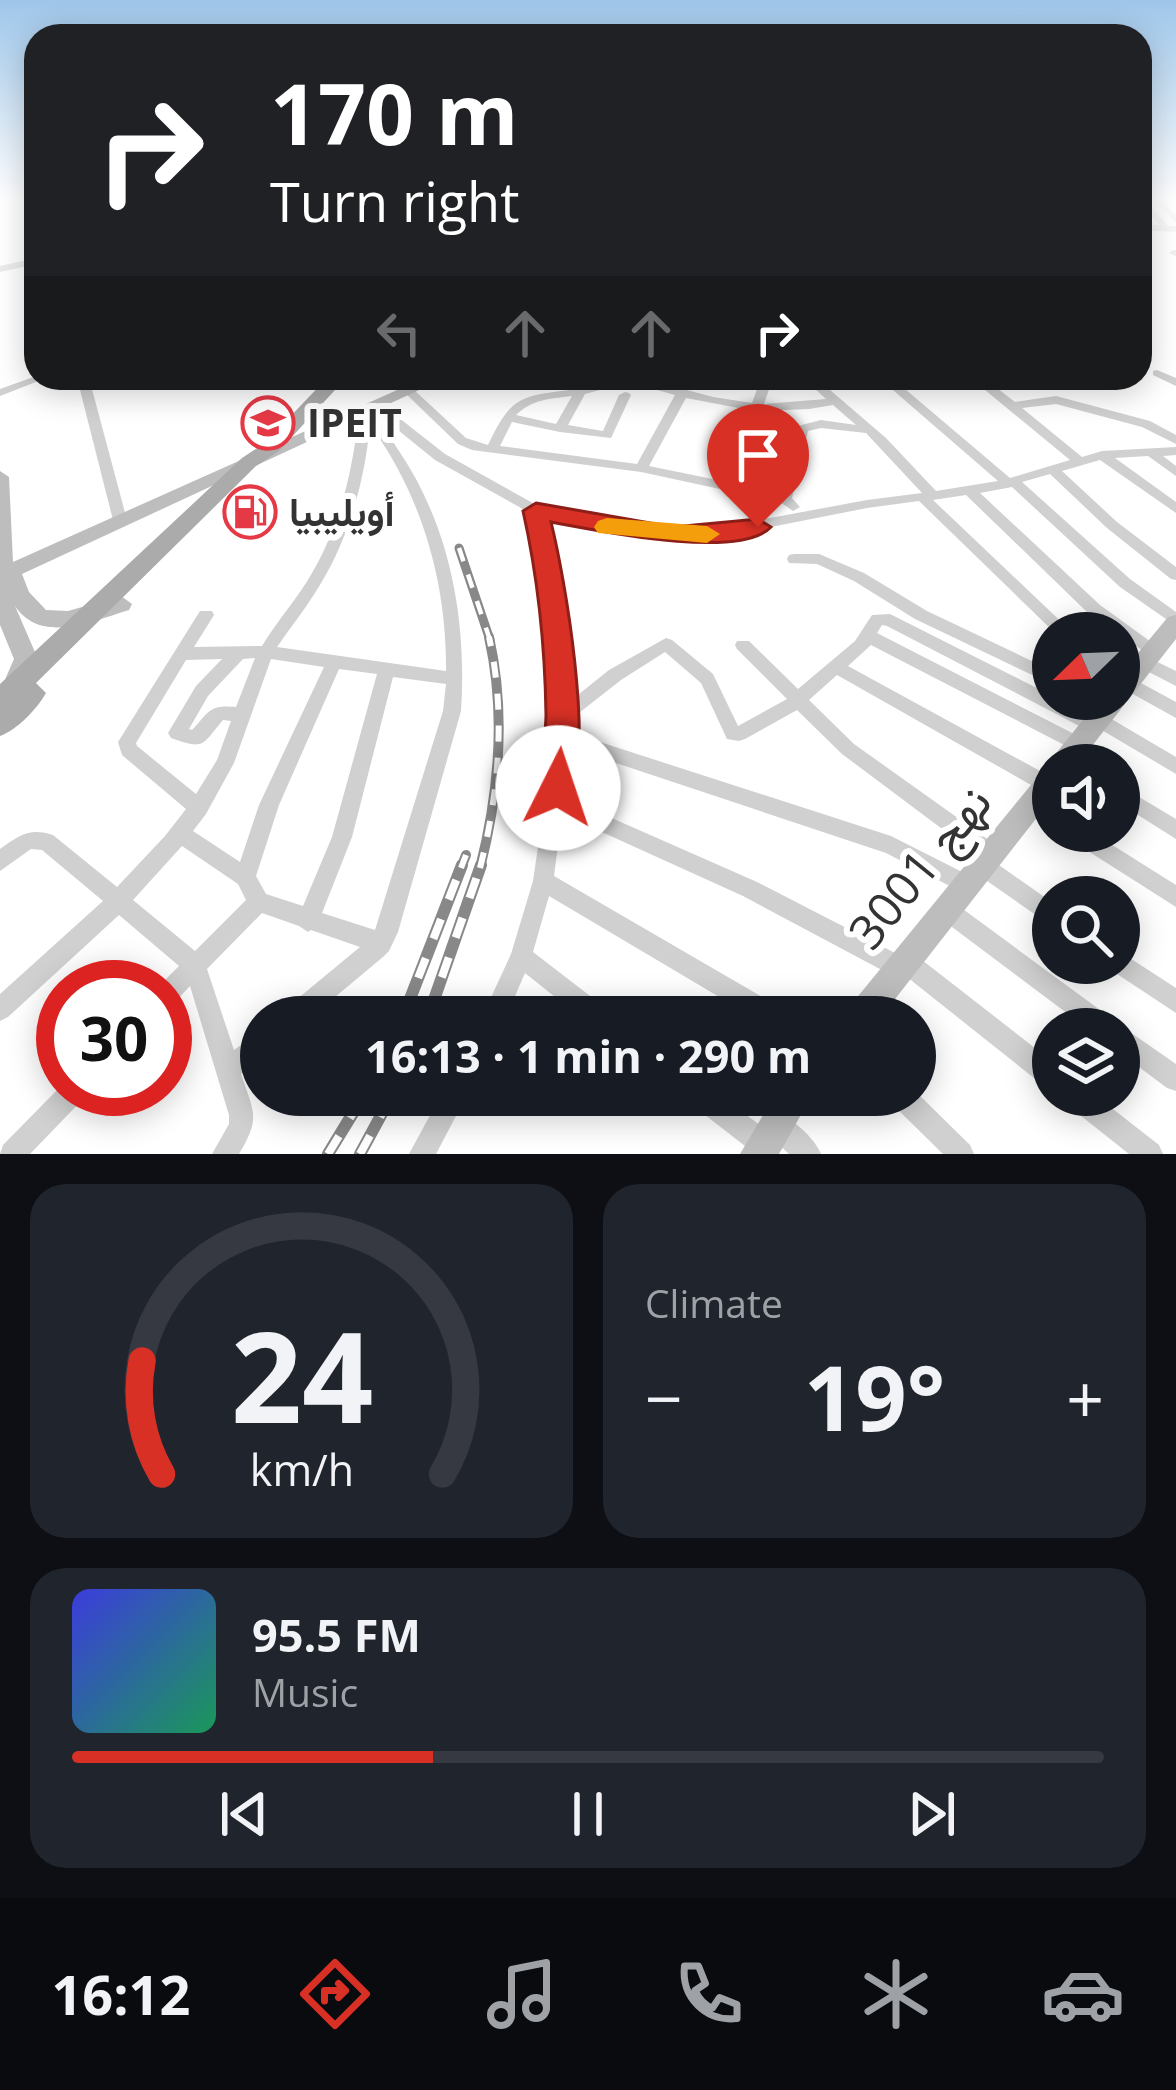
<!DOCTYPE html>
<meta charset="utf-8">
<style>
body{margin:0;font-family:"Open Sans",Vazirmatn,sans-serif;background:#20242c;color:#f1f3f6;height:100vh;display:flex;flex-direction:column;font-size:45px;white-space:nowrap}
*{box-sizing:border-box;margin:0}
p{font-size:39px;color:#9ea1a6}
.icon{flex:none;width:66px;height:66px;fill:none;stroke:currentColor;stroke-width:2;stroke-linecap:round;stroke-linejoin:round}
.map{position:relative;height:1154px;overflow:hidden}
.panel{display:flex;flex-direction:column;gap:30px;padding:30px;background:#0d0f14;flex:1}
.panel>*{flex:none}
.top-card{position:absolute;left:24px;top:24px;width:1128px;height:366px;border-radius:36px;box-shadow:0 6px 30px #0003;background:#202124;color:#fff;overflow:hidden}
.needle{width:78px;rotate:247deg}
.tools{position:absolute;left:1032px;top:612px;display:grid;gap:24px}
.tools a{display:grid;place-items:center;width:108px;height:108px;border-radius:50%;background:#171b24;box-shadow:0 6px 30px #0003;font-size:60px}
.speed{position:absolute;left:36px;top:960px;display:flex;gap:24px;font-size:60px;font-weight:700;text-align:center}
.speed>*{display:grid;place-content:center;width:156px;height:156px;border-radius:50%;background:#171b24;box-shadow:0 6px 30px #0003;line-height:1}
.speed .limit{border:18px solid #d22;background:#fff;color:#111}
.pin{position:absolute;display:grid;place-items:center;width:102px;height:102px;color:#fff;margin:-123px -51px;border-radius:50% 50% 50% 0;rotate:-45deg;box-shadow:0 0 12px #0007}
.pin .icon{rotate:45deg}
.me{position:absolute;width:132px;margin:-66px;rotate:4deg;stroke-linejoin:round;filter:drop-shadow(0 0 9px #0008)}
.turn{display:flex;align-items:center;gap:42px;height:252px;padding:0 48px;font-size:54px}
.turn .icon{width:156px;height:156px;stroke-width:2.5}
.turn b{display:block;font-size:84px;line-height:102px}
.lanes{display:flex;align-items:center;height:114px;padding:0 48px;background:#0003;justify-content:center;gap:60px;direction:ltr}
.lanes .off{opacity:.35}
.big{font-size:90px;font-weight:700;line-height:1.1}
.panel .widget{flex:1;display:flex;flex-direction:column;justify-content:center;gap:18px;min-width:0;padding:0 42px;border-radius:36px;background:#20242c}
.panel .dial{align-items:center;gap:0}
.dial svg{height:312px;overflow:visible;fill:none;stroke:#363941;stroke-width:7;stroke-linecap:round;text-anchor:middle}
.dial text{fill:#f1f3f6;stroke:none}
.song{display:flex;align-items:center;gap:36px}
.cover{width:144px;height:144px;border-radius:18px;background:linear-gradient(135deg,hsl(240 70% 55%),hsl(150 70% 35%))}
.played{height:12px;border-radius:6px;background:linear-gradient(90deg,#d93025 35%,#363941 35%)}
.keys{display:flex;justify-content:space-around;direction:ltr}
.heat{display:flex;justify-content:space-between;align-items:center;font-size:66px;direction:ltr}
.panel .tiles{flex:1;display:grid;gap:30px;grid-template-columns:1fr 1fr}
.widget:last-child{grid-column:span 2}
.trip{position:absolute;left:240px;top:996px;width:696px;height:120px;border-radius:60px;background:#171b24;box-shadow:0 6px 30px #0003;font-weight:700;line-height:120px;text-align:center}
.tab-bar{display:flex;height:192px;justify-content:space-around;align-items:center;background:#090b0e;color:#9ea1a6}
.tab-bar .icon{width:84px;height:84px}
.tab-bar .current{color:#d93025}
.tab-bar b{font-size:54px;color:#f1f3f6}
.map>svg:first-child{display:block}
.lines{fill:none;stroke-linecap:round;stroke-linejoin:round}
.street{fill:#d0d0d0;fill-rule:evenodd}
.secondary{fill:#bdbdbd;fill-rule:evenodd}
.primary{fill:#ababab;fill-rule:evenodd}
.rail-far2-casing{stroke:#888;stroke-width:9}
.rail-far1-casing{stroke:#888;stroke-width:10}
.rail-casing{stroke:#888;stroke-width:12}
.rail-far2{stroke:#fff;stroke-width:4.5;stroke-dasharray:14;stroke-linecap:butt}
.rail-far1{stroke:#fff;stroke-width:6;stroke-dasharray:16;stroke-linecap:butt}
.rail{stroke:#fff;stroke-width:8;stroke-dasharray:21;stroke-linecap:butt}
.route{fill:#d93025;stroke:#8d1f18;stroke-width:3}
.slow{fill:#f59e0b}
.labels{text-anchor:middle;stroke-width:12;stroke-linejoin:round;paint-order:stroke}
.poi-label{font-size:39px;font-weight:bold;fill:#333;stroke:#fff;text-anchor:start}
.near-street-label{font-size:48px;fill:#333;stroke:#fff}
</style>
<div class="map">
<svg width="1176" height="1154" viewBox="0 0 1176 1154">
<rect width="100%" height="100%" fill="#fff"/>
<g class="lines">
<g class="street">
<polygon points="1142,202 1148,202 1168,226 1176,226 1176,232 1140,230 1140,224 1159,225 1142,206"/>
<polygon points="1156,202 1164,202 1176,215 1176,223"/>
<polygon points="1173,250 1176,250 1176,256 1169,253"/>
<polygon points="36,258 36,264 0,272 0,266"/>
<polygon points="1157,370 1176,378 1176,386 1153,375 1153,371"/>
<polygon points="36,376 36,378 46,378 0,396 0,389"/>
<polygon points="77,378 89,378 127,520 125,523 115,523 113,520"/>
<path d="M 567,378 L 642,378 L 713,397 L 752,403 L 761,378 L 773,378 L 764,404 L 826,399 L 803,378 L 816,378 L 886,438 L 936,491 L 998,481 L 879,378 L 892,378 L 1010,478 L 1070,460 L 979,385 L 945,387 L 926,378 L 947,380 L 984,378 L 1015,402 L 1056,396 L 1150,421 L 1176,435 L 1176,444 L 1142,427 L 1056,404 L 1022,408 L 1082,457 L 1102,451 L 1176,447 L 1176,455 L 1163,456 L 1176,466 L 1176,476 L 1148,456 L 1115,458 L 1176,502 L 1176,513 L 1100,460 L 1062,471 L 1117,522 L 1176,567 L 1176,580 L 1171,579 L 1107,528 L 1050,474 L 1022,482 L 1130,579 L 1176,612 L 1176,626 L 1120,587 L 1012,487 L 980,493 L 1100,605 L 1158,647 L 1160,651 L 1158,655 L 1152,657 L 1088,613 L 966,495 L 933,500 L 1073,633 L 1055,633 L 919,501 L 867,508 L 711,539 L 673,540 L 544,517 L 557,570 L 569,702 L 609,670 L 666,638 L 672,640 L 713,674 L 738,726 L 787,699 L 737,649 L 735,645 L 737,641 L 749,641 L 798,689 L 855,641 L 872,615 L 890,614 L 1053,696 L 1053,699 L 1058,699 L 1090,715 L 1097,712 L 1103,714 L 1176,757 L 1176,774 L 1100,729 L 1093,732 L 1087,730 L 887,626 L 882,625 L 877,633 L 1084,739 L 1087,744 L 1084,749 L 1078,752 L 1072,749 L 871,645 L 848,666 L 1053,778 L 1053,790 L 1047,792 L 1040,790 L 837,675 L 809,700 L 854,744 L 1000,848 L 1003,855 L 1000,862 L 996,863 L 1053,903 L 1053,927 L 977,874 L 974,867 L 977,860 L 981,858 L 842,754 L 797,710 L 745,739 L 739,741 L 727,739 L 701,683 L 665,652 L 621,680 L 570,720 L 572,733 L 891,836 L 976,879 L 979,886 L 976,893 L 969,896 L 886,853 L 571,748 L 564,797 L 757,882 L 897,954 L 905,950 L 913,953 L 1053,1062 L 1053,1089 L 1044,1086 L 907,977 L 901,979 L 893,976 L 743,896 L 562,814 L 554,876 L 783,1009 L 787,1017 L 753,1017 L 549,896 L 533,952 L 607,1009 L 611,1017 L 580,1017 L 525,973 L 506,1017 L 482,1017 L 511,954 L 533,881 L 554,738 L 543,570 L 530,513 L 435,460 L 372,409 L 372,403 L 380,403 L 445,454 L 540,507 L 673,530 L 711,529 L 867,500 L 922,493 L 866,433 L 821,428 L 808,431 L 792,498 L 800,507 L 793,511 L 780,502 L 641,472 L 472,450 L 458,444 L 403,391 L 409,388 L 413,389 L 466,438 L 488,445 C 510,399 518,396 569,390 C 582,388 594,384 607,384 L 607,388 L 585,394 L 568,425 L 603,431 L 619,395 L 625,392 L 629,393 L 631,395 L 611,438 L 560,432 L 512,422 L 500,446 L 637,464 L 675,395 L 632,383 L 581,382 ZM 572,396 L 556,424 L 516,415 C 533,399 549,399 572,396 ZM 686,398 L 749,410 L 722,481 L 649,466 ZM 833,405 L 856,425 L 821,420 L 798,426 L 780,494 L 735,484 L 761,411 L 809,409 Z"/>
<path d="M 365,407 L 371,411 L 370,416 C 386,423 390,438 399,451 C 451,528 467,622 461,711 L 398,932 L 389,951 L 383,957 L 311,1017 L 281,1017 L 285,1009 L 360,947 L 311,930 L 308,932 L 299,926 L 262,913 L 207,969 L 234,1050 L 261,1031 L 261,1058 L 241,1074 C 254,1113 261,1117 239,1154 L 212,1154 L 229,1124 L 229,1115 L 190,986 L 173,1004 L 165,1007 L 165,987 L 158,987 L 179,966 L 119,915 L 8,1017 L 0,1021 L 0,994 L 103,901 L 42,850 L 31,849 L 0,871 L 0,849 C 18,836 30,827 53,835 L 117,887 L 165,836 L 186,809 L 122,755 L 118,742 L 200,611 L 212,611 L 214,615 L 194,647 L 262,646 C 275,624 292,605 306,583 C 339,531 353,472 359,411 ZM 370,425 C 422,495 447,584 446,671 L 277,647 C 289,629 303,612 315,593 C 348,542 364,485 370,425 ZM 255,658 L 236,707 C 209,704 209,712 192,730 L 189,729 L 208,696 L 243,659 ZM 222,659 L 196,686 L 168,733 L 171,738 C 205,750 201,746 223,720 L 231,721 L 217,760 L 196,794 L 137,746 L 136,743 L 186,660 ZM 271,659 L 324,667 L 259,805 L 240,862 L 193,831 L 206,814 L 234,763 ZM 339,669 L 377,674 L 332,837 L 303,906 L 266,894 L 256,876 L 279,805 ZM 393,677 L 446,684 L 443,711 L 375,930 L 322,913 L 352,837 ZM 182,846 L 238,884 L 246,900 L 195,951 L 133,900 Z"/>
<polygon points="794,554 819,554 864,573 927,611 1053,671 1053,685 915,619 854,581 817,564 789,563 787,559 789,555"/>
<polygon points="1145,656 1176,671 1176,686 1139,667 1137,662 1139,657"/>
<polygon points="1128,676 1176,702 1176,718 1122,688 1120,683 1122,678"/>
<polygon points="1119,785 1176,819 1176,839 1119,803"/>
<polygon points="1033,795 1053,807 1053,827 1026,810 1023,804 1026,798"/>
<polygon points="1063,831 1090,831 1176,885 1176,907 1066,837"/>
<polygon points="948,901 956,904 1115,1021 1118,1027 1127,1030 1176,1064 1176,1091 1167,1088 1119,1052 1119,1029 1088,1029 940,918 937,911 940,904"/>
<polygon points="1119,951 1176,988 1176,1013 1111,970 1108,963 1119,963"/>
<polygon points="63,1084 63,1089 87,1089 84,1098 30,1154 0,1154 3,1145"/>
<polygon points="915,1091 970,1145 974,1154 943,1154 892,1104 889,1095 915,1095"/>
<polygon points="441,1095 467,1095 436,1154 409,1154"/>
<path d="M 688,1095 L 720,1095 L 765,1129 L 762,1124 L 766,1115 L 775,1111 C 792,1118 814,1137 821,1154 L 789,1154 L 774,1140 L 776,1144 L 772,1153 L 754,1153 L 691,1104 Z"/>
<polygon points="1063,1095 1095,1095 1159,1145 1163,1154 1129,1154 1066,1104"/>
</g>
<g class="secondary">
<path d="M 424,378 L 445,378 L 22,574 L 29,592 L 46,610 L 68,611 L 121,596 L 132,604 L 129,610 C 93,621 41,645 15,606 L 38,659 L 23,691 L 15,693 L 7,691 L 3,684 L 14,659 L 0,625 L 0,471 L 9,477 L 13,562 Z"/>
<polygon points="1176,615 1176,639 1077,765 1053,765 1053,797 881,1017 845,1017 850,1006 1044,769 1050,767 1053,757 1100,699 1119,699 1119,676 1168,617"/>
<polygon points="775,1095 812,1095 779,1154 740,1154"/>
</g>
<path class="primary" d="M 327,378 L 346,378 L 279,451 L 256,466 L 36,683 L 46,693 C 37,709 17,730 0,736 L 0,684 L 242,458 L 265,443 Z"/>
<g class="rail-far2-casing">
<polyline id="rail-far2" points="459,548 490,640"/>
</g>
<g class="rail-far1-casing">
<g id="rail-far1">
<polyline points="461,868 466,855"/>
<path d="M 480,868 C 499,793 506,713 489,637"/>
</g>
</g>
<g class="rail-casing">
<g id="rail">
<polyline points="403,1017 462,865"/>
<polyline points="428,1017 481,865"/>
<polyline points="328,1154 364,1095"/>
<polyline points="360,1154 392,1095"/>
</g>
</g>
<use href="#rail-far2" class="rail-far2"/>
<use href="#rail-far1" class="rail-far1"/>
<use href="#rail" class="rail"/>
</g>
<linearGradient id="sky" x2="0" y2="1"><stop stop-color="#9ec6ea"/><stop offset="0.55" stop-color="#fff"/><stop offset="1" stop-color="#fff" stop-opacity="0"/></linearGradient>
<rect width="1176" height="364" fill="url(#sky)"/>
<path class="route" d="M 536,503 L 673,527 L 758,519 L 771,527 C 739,561 595,530 551,522 C 565,578 594,747 570,798 L 558,803 L 546,798 C 535,774 546,741 546,715 C 545,647 538,578 523,511 Z"/>
<polygon class="slow" points="607,518 707,526 720,534 707,543 598,533 594,527 598,521"/>
<defs>
<g id="university-ring" transform="scale(2.7)"><circle r="9.5" fill="#fff" stroke="#e63946" stroke-width="1.5"/><path d="M0-5L7-2L0 1L-7-2ZM-4 1L0 2.5L4 1V4Q0 6-4 4Z" fill="#e63946"/></g>
<g id="fuel-ring" transform="scale(2.7)"><circle r="9.5" fill="#fff" stroke="#e63946" stroke-width="1.5"/><path d="M-5.5-6h7V0h2V4h1.3V-2.5L3-4.5l.8-.8L6-3V5H2.5V1h-1V6h-7ZM-4.2-4.7v3.2H.2V-4.7Z" fill="#e63946"/></g>
</defs>
<g fill-rule="evenodd">
<use href="#university-ring" x="268" y="423"/>
<use href="#fuel-ring" x="250" y="512"/>
</g>
<g class="labels">
<g class="poi-label">
<text x="307" y="437">IPEIT</text>
<text x="289" y="526">أويليبيا</text>
</g>
<g class="near-street-label">
<text transform="translate(920 867) rotate(-51)" y="17">نهج 3001</text>
</g>
</g>
</svg>
<div class="tools">
<a><svg class="needle" viewBox="-14 -14 28 28"><path d="M0-13l5 13h-10z" fill="#e53935"/><path d="M0 13l5-13h-10z" fill="#9ea1a6"/></svg></a>
<a><svg class="icon" aria-label="sound" viewBox="0 0 24 24"><path d="M4 9h4l5-4v14l-5-4H4zM17 9q2 3 0 6"/></svg></a>
<a><svg class="icon" aria-label="search" viewBox="0 0 24 24"><circle cx="10" cy="10" r="6"/><path d="M15 15l6 6"/></svg></a>
<a><svg class="icon" aria-label="layers" viewBox="0 0 24 24"><path d="M12 4l9 5-9 5-9-5zM3 14l9 5 9-5"/></svg></a>
</div>
<div class="speed"><div class="limit">30</div></div>
<div class="pin" style="left:758px;top:527px;background:#d93025"><svg class="icon" aria-label="arrive" viewBox="0 0 24 24"><path d="M6 21V4h12l-3 4 3 4H6"/></svg></div>
<svg class="me" style="left:558px;top:788px" viewBox="-20 -20 40 40"><circle r="19" fill="#fff"/><path d="M0-13L10 11 0 6-10 11z" fill="#d93025"/></svg>
<div class="trip">16:13 · 1 min · 290 m</div>
<div class="top-card">
<div class="turn"><svg class="icon" aria-label="right" viewBox="0 0 24 24"><path d="M7 20v-9h11M14 6l5 5-5 5"/></svg><div><b>170 m</b>Turn right</div></div>
<div class="lanes"><svg class="icon off" aria-label="left" viewBox="0 0 24 24"><path d="M17 20v-9H6M10 6l-5 5 5 5"/></svg><svg class="icon off" aria-label="ahead" viewBox="0 0 24 24"><path d="M12 20V5M6 11l6-6 6 6"/></svg><svg class="icon off" aria-label="ahead" viewBox="0 0 24 24"><path d="M12 20V5M6 11l6-6 6 6"/></svg><svg class="icon" aria-label="right" viewBox="0 0 24 24"><path d="M7 20v-9h11M14 6l5 5-5 5"/></svg></div>
</div>
</div>
<section class="panel">
<div class="tiles">
<div class="widget dial"><svg viewBox="0 0 100 80">
<path d="M14 69A42 42 0 1 1 86 69"/>
<path d="M14 69A42 42 0 0 1 9 40" stroke="#d93025"/>
<text x="50" y="56" font-size="32" font-weight="700">24</text>
<text x="50" y="72" font-size="11">km/h</text>
</svg></div>
<div class="widget"><p>Climate</p>
<div class="heat"><a>−</a><b class="big">19°</b><a>+</a></div>
</div>
<div class="widget">
<div class="song"><i class="cover"></i><div><b>95.5 FM</b><p>Music</p></div></div>
<div class="played"></div>
<div class="keys"><svg class="icon" aria-label="previous" viewBox="0 0 24 24"><path d="M18 5L8 12l10 7zM5 5v14"/></svg><svg class="icon" aria-label="pause" viewBox="0 0 24 24"><path d="M8 5v14M16 5v14"/></svg><svg class="icon" aria-label="next" viewBox="0 0 24 24"><path d="M6 5l10 7-10 7zM19 5v14"/></svg></div>
</div>
</div>
</section>
<nav class="tab-bar">
<b>16:12</b>
<svg class="icon current" aria-label="directions" viewBox="0 0 24 24"><path d="M12 3l9 9-9 9-9-9zM9 14v-3h6M13 9l2 2-2 2"/></svg>
<svg class="icon" aria-label="music" viewBox="0 0 24 24"><path d="M9 18V5l10-2v13"/><circle cx="6" cy="18" r="3"/><circle cx="16" cy="16" r="3"/></svg>
<svg class="icon" aria-label="phone" viewBox="0 0 24 24"><path d="M5 4h4l2 5-3 2q2 4 5 5l2-3 5 2v4C11 20 4 13 5 4z"/></svg>
<svg class="icon" aria-label="climate" viewBox="0 0 24 24"><path d="M12 3v18M4 7l16 10M4 17L20 7"/></svg>
<svg class="icon" aria-label="car" viewBox="0 0 24 24"><path d="M5 17H2v-5l4-1 3-4h7l3 4 3 1v5h-3M9 17h6M6 11h13"/><circle cx="7" cy="17" r="2"/><circle cx="17" cy="17" r="2"/></svg>
</nav>
